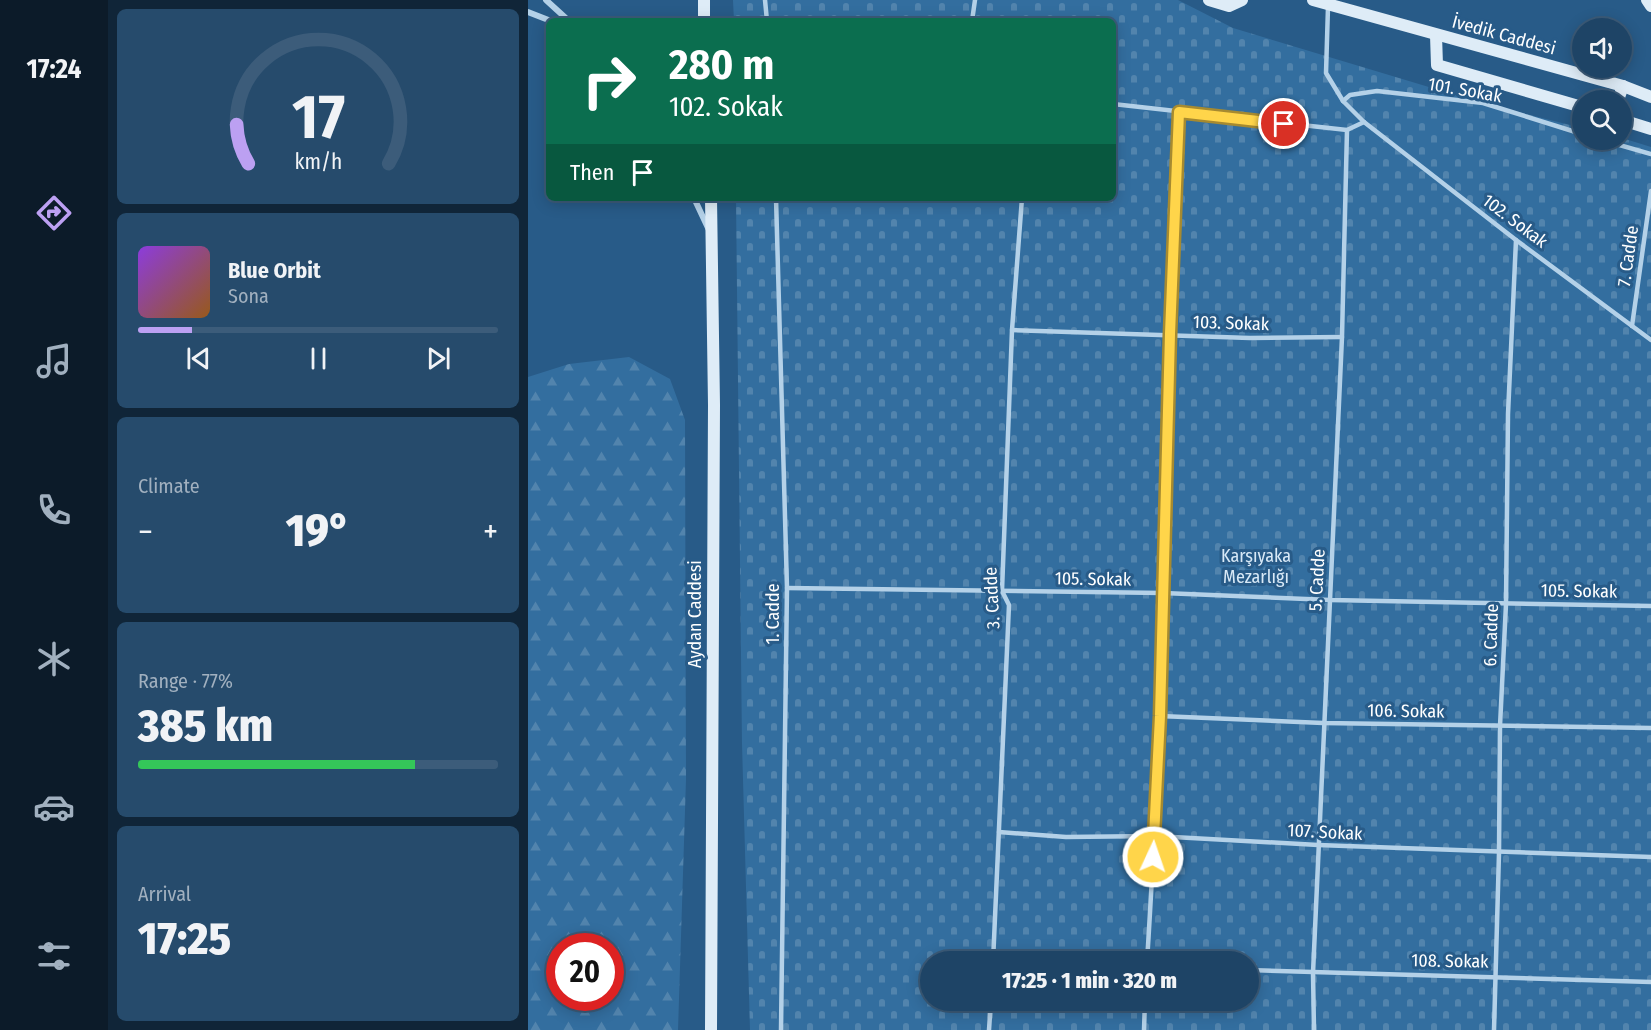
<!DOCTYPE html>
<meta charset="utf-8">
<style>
body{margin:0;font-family:"Fira Sans Condensed",sans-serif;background:#264b6c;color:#f1f3f6;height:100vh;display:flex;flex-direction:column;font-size:22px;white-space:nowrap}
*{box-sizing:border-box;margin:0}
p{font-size:20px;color:#a1b0bf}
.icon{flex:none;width:33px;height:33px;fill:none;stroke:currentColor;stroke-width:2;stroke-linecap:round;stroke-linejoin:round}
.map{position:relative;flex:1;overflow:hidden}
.sheet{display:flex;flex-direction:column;gap:9px;padding:9px;background:#102538;width:420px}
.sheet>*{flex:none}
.top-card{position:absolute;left:18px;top:18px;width:570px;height:183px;border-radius:9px;box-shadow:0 3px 15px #0003,0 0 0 2px #3c5c7a;background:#0b6e4f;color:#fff;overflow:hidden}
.fabs{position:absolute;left:1044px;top:18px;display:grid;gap:12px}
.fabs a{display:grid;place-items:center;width:60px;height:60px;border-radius:50%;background:#1e4466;box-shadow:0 3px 15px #0003,0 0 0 2px #3c5c7a;font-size:30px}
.speed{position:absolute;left:18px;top:933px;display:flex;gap:12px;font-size:30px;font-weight:700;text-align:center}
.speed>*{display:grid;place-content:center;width:78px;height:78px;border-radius:50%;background:#1e4466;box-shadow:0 3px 15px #0003,0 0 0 2px #3c5c7a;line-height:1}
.speed .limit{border:9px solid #d22;background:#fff;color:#111}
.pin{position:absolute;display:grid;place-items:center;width:51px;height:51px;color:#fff;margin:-26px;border:3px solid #fff;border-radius:50%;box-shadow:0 2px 6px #0007}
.me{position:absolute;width:66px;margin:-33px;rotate:3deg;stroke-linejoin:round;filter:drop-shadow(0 0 4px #0008)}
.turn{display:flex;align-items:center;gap:21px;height:126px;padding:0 24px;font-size:27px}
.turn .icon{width:78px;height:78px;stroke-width:2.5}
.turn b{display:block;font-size:42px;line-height:51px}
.then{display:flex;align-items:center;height:57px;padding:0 24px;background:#0003;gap:12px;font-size:22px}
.big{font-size:45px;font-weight:800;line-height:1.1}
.sheet .card{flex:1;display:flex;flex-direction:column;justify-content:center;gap:9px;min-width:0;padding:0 21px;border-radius:9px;background:#264b6c}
.sheet .dial{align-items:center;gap:0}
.dial svg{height:156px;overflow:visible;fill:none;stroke:#3c5c7a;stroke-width:7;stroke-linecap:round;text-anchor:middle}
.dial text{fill:#f1f3f6;stroke:none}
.song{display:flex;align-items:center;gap:18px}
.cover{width:72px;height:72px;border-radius:9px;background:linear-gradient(135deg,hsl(270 70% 55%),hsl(30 70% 35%))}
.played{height:6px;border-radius:3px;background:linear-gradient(90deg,#bca0f2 15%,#3c5c7a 15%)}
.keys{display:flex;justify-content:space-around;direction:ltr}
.heat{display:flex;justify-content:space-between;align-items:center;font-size:33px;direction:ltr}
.charge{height:9px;border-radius:4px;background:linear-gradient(90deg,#34c759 77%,#3c5c7a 0)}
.trip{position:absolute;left:392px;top:951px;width:339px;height:60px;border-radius:30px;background:#1e4466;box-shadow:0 3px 15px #0003,0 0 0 2px #3c5c7a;font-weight:800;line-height:60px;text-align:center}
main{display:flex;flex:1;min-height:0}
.dock{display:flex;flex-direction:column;width:108px;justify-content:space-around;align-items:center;background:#0c1b29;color:#a1b0bf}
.dock .icon{width:42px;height:42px}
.dock .active{color:#bca0f2}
.dock b{font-size:27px;color:#f1f3f6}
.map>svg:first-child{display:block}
.forest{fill:url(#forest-firs);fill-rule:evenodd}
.cemetery{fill:url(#cemetery-stones);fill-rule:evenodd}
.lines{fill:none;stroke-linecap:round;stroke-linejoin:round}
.lane{stroke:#b4d1e8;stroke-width:4.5}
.street{stroke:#b4d1e8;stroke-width:6}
.secondary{stroke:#deecf7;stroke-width:12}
.route-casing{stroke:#a68a30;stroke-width:15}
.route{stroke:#ffd54a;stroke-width:10}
.labels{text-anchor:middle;stroke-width:6;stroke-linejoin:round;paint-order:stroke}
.street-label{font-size:18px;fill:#fff;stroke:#285b88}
.park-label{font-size:18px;fill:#d8e9f7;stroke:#285b88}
</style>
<main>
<nav class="dock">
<b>17:24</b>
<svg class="icon active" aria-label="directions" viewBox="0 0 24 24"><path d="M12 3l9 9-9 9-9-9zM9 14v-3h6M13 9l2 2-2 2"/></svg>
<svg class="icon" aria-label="music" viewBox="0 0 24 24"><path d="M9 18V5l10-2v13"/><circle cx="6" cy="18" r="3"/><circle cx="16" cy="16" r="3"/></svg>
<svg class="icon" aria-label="phone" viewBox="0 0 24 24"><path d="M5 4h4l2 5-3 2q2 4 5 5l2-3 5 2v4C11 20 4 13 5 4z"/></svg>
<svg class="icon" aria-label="climate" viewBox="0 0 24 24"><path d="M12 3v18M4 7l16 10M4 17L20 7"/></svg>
<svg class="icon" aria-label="car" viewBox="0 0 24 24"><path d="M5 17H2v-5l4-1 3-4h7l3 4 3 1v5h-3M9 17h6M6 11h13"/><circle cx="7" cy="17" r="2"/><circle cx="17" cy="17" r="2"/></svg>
<svg class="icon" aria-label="filters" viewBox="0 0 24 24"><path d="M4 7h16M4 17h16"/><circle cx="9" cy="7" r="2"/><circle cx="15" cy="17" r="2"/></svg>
</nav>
<section class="sheet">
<div class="card dial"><svg viewBox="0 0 100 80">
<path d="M14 69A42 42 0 1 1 86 69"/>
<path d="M14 69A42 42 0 0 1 8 49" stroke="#bca0f2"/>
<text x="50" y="56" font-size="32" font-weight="700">17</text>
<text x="50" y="72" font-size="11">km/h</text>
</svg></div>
<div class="card">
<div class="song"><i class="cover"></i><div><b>Blue Orbit</b><p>Sona</p></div></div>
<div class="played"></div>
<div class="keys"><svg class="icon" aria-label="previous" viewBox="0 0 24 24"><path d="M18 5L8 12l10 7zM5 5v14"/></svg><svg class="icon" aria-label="pause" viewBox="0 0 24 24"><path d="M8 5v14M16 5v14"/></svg><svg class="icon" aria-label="next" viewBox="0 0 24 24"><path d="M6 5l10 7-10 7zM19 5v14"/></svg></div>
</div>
<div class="card"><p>Climate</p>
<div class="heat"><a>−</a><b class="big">19°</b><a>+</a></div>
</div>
<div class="card"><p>Range · 77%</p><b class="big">385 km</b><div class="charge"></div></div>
<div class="card"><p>Arrival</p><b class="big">17:25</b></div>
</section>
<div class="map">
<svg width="1123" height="1030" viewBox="0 0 1123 1030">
<defs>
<pattern id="forest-firs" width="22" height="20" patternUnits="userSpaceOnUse" patternTransform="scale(1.5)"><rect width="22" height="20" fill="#336e9f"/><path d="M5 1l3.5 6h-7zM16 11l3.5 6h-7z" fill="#5284ad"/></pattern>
<pattern id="cemetery-stones" width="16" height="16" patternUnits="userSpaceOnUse" patternTransform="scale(1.5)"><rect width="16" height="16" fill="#336e9f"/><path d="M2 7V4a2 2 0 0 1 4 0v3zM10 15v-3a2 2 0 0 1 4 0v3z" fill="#5284ad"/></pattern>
</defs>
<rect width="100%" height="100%" fill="#285b88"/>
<path class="forest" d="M 101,357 L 142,379 L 157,420 L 158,779 L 150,1030 L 0,1030 L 0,377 L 41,364 ZM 32,946 L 82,946 L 82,998 L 32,998 Z"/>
<path class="cemetery" d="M 205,0 L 650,0 L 705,28 L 954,103 L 1054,128 L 1054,140 L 1094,140 L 1094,138 L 1123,147 L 1123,1030 L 222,1030 L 214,743 L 208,198 L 585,198 L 585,21 L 206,21 ZM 402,962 L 720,962 L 720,1000 L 402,1000 Z"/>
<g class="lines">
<g class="lane">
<polyline points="237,0 239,21"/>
<polyline points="800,7 798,73 815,101 836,122 988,240 1123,340"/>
<polyline points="444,21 447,0"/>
<polyline points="815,101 822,95 849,91 955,103 1054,134"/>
<polyline points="585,104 819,130 836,122"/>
<polyline points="1074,140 1123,154"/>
<polyline points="248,198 259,588 253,1030"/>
<polyline points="1104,326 1123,191"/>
<polyline points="484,330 722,338 814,337"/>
<polyline points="259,588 635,593 802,600 1123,606"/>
<polyline points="632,716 795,723 1123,728"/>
<polyline points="471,832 538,837 627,836 790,845 1123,857"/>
<polyline points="465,953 570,962"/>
<polyline points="465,962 481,605 474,591 484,330 494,198"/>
<path d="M 619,962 C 637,679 640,395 651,113"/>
<polyline points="720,970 1123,982"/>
<polyline points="461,1030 463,1000"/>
<polyline points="616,1030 617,1000"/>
<polyline points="786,1030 785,973 814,337 819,130"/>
<polyline points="966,1030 971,853 972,726 978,604 980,414 988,240"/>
</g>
<g class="street">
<polyline points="18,0 41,21"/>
<polyline points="0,12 23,21"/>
<polyline points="166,198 181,230"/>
</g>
<g class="secondary">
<polyline points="176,0 176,21"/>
<polyline points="681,0 701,6 714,0"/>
<polyline points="785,0 1095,86 1123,97"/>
<polyline points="1119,0 1123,6"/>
<polyline points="908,35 909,65 1054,107"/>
<polyline points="1090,100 1095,86"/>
<polyline points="1094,120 1123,129"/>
<polyline points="183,198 186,405 183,1030"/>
</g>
</g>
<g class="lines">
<g class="route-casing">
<polyline id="route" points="625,857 632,716 642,334 651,112 756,124"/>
</g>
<use href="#route" class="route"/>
</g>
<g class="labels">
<g class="street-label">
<text transform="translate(976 35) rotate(15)" y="6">İvedik Caddesi</text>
<text transform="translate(937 90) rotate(10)" y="6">101. Sokak</text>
<text transform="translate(987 221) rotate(37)" y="6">102. Sokak</text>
<text transform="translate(1100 256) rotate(-82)" y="6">7. Cadde</text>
<text transform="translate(703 323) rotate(2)" y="6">103. Sokak</text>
<text transform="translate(565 579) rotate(1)" y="6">105. Sokak</text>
<text transform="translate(789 580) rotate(-87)" y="6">5. Cadde</text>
<text transform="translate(1051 591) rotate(1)" y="6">105. Sokak</text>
<text transform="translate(464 598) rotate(-93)" y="6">3. Cadde</text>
<text transform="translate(167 614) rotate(-90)" y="6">Aydan Caddesi</text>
<text transform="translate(245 614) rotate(-90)" y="6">1. Cadde</text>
<text transform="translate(963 635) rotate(-88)" y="6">6. Cadde</text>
<text transform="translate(878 711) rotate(1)" y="6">106. Sokak</text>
<text transform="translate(797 832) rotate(3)" y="6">107. Sokak</text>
<text transform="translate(922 961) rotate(1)" y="6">108. Sokak</text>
</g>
<g class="park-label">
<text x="728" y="562">Karşıyaka<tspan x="728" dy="21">Mezarlığı</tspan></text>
</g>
</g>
</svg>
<div class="fabs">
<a><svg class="icon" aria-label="sound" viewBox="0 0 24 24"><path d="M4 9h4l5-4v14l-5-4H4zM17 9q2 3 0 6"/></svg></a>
<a><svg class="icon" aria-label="search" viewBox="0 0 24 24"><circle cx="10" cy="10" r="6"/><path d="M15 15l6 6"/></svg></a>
</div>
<div class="speed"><div class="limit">20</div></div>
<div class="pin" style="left:756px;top:124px;background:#d93025"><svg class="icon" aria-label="arrive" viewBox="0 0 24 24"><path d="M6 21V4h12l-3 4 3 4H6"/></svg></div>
<svg class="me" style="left:625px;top:857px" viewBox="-20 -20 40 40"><circle r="17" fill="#ffd54a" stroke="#fff" stroke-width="3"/><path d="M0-11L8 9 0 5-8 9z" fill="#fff"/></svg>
<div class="trip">17:25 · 1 min · 320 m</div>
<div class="top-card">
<div class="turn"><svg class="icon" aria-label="right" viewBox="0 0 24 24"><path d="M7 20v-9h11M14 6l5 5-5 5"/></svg><div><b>280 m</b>102. Sokak</div></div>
<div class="then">Then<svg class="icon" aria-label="arrive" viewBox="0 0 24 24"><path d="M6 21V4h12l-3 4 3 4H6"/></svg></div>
</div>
</div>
</main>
